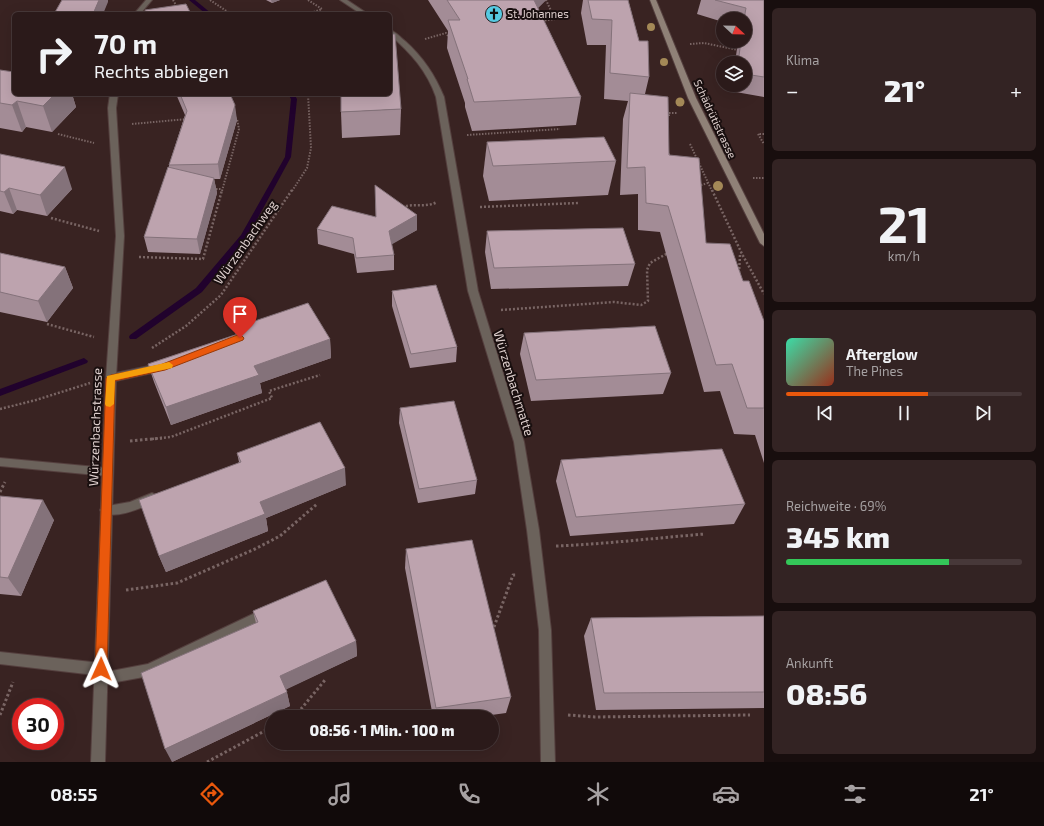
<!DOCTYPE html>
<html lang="de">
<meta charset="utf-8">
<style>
body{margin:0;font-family:"Exo 2",sans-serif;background:#332323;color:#f1f3f6;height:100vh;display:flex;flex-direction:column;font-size:15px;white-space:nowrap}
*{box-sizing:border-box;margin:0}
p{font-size:13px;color:#a6a1a2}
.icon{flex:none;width:22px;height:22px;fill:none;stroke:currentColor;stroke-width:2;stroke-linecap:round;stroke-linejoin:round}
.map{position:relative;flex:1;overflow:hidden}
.sheet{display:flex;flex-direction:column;gap:8px;padding:8px;background:#180e0e;width:280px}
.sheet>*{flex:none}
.top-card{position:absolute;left:12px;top:12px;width:380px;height:84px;border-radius:6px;box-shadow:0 4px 16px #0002,0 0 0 1px #473839;background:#2b1a1a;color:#f1f3f6;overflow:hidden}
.needle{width:26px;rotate:112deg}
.controls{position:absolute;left:716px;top:12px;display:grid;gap:8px}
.controls a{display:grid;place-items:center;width:36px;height:36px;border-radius:50%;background:#2b1a1a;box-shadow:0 4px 16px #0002,0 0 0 1px #473839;font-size:20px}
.speed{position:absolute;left:12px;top:698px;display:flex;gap:8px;font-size:20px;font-weight:700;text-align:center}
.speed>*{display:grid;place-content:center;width:52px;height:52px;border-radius:50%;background:#2b1a1a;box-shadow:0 4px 16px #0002,0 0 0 1px #473839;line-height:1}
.speed .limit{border:6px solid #d22;background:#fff;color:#111}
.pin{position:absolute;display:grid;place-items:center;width:34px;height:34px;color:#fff;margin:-41px -17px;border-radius:50% 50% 50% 0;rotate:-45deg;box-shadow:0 0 4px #0007}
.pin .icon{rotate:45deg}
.me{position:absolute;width:44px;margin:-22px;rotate:1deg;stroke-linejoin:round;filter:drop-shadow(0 0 3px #0008)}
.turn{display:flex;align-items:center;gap:14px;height:84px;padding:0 16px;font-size:18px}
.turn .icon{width:52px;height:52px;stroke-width:2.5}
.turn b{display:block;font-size:28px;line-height:34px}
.big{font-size:30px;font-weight:800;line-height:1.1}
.sheet .tile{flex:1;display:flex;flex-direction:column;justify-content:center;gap:6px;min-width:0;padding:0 14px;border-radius:6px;background:#332323}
.sheet .dial{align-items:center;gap:0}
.dial b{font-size:52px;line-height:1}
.song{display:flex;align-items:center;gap:12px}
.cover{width:48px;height:48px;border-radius:6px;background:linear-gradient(135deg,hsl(160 70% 55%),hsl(10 70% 35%))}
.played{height:4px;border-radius:2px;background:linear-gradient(90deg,#ea580c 60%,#473839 60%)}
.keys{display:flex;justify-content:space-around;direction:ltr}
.heat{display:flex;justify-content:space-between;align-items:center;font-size:22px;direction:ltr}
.charge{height:6px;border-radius:3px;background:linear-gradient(90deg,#34c759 69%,#473839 0)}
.trip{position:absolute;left:265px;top:710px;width:234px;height:40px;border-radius:20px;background:#2b1a1a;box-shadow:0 4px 16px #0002,0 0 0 1px #473839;font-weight:800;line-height:40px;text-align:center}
.menu{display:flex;height:64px;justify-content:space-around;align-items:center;background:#110a0a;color:#a6a1a2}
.menu .icon{width:28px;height:28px}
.menu .current{color:#ea580c}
.menu b{font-size:18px;color:#f1f3f6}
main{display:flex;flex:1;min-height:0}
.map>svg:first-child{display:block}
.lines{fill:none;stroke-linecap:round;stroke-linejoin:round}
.stream{fill:#21022d;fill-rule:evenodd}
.service-casing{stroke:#543f3e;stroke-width:2}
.minor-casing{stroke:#543f3e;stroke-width:2}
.secondary-casing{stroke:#543f3e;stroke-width:2}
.path-far2{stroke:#796564;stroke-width:2;stroke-dasharray:1.5 1.5;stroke-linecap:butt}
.path-far1{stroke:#796564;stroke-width:2.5;stroke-dasharray:2 2;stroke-linecap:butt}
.path{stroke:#796564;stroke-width:3;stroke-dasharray:2.5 2.5;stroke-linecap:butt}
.service{fill:#6b625b;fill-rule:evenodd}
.minor{fill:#6b625b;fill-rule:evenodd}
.secondary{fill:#8f8177;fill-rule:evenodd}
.tree{fill:#a48957}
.wall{fill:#a38c96}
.shaded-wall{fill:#84727a}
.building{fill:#bda3ae;stroke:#84727a}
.route{fill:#ea580c;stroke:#983908}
.slow{fill:#f59e0b}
.labels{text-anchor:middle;stroke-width:4;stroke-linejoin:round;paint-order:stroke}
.far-poi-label{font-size:11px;fill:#dfd0ce;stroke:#190f0f;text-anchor:start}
.far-street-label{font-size:11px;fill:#dfd0ce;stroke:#190f0f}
.street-label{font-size:13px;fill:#dfd0ce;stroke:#190f0f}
</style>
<main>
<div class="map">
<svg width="764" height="762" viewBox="0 0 764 762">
<rect width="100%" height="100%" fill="#392322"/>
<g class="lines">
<g class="stream">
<polygon points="189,0 195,0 212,14 206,14"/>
<polygon points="288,94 294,94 297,99 291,157 247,238 202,292 136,339 130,339 129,337 130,335 196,288 241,235 285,157 291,99"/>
<polygon points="84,358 88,361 87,363 0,396 0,389"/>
</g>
<g class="service-casing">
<g id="service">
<polygon points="163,363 166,364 168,367 166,370 111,382 107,381 106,378 107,375 111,374"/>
<polygon points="0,458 107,468 111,469 112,472 111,475 107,476 0,466"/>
<path d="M 152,493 L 156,495 L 158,498 L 156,501 C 142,508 118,519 102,513 L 100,510 L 102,507 L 130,502 Z"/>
<polygon points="253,614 257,616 259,620 257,624 149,676 100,685 95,683 94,679 95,675 0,664 0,652 101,663 106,665 107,669 106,672 148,664"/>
</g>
</g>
<g class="minor-casing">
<g id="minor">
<polygon points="146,0 152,0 140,14 134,14"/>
<polygon points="340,0 347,0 368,14 361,14"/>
<path d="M 390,30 C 396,32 400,37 405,41 C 423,57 435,75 444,97 L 478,291 L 524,442 L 539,530 L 551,630 L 555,762 L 541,762 L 539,630 L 527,530 L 514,442 L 468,291 L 436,97 C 427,71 411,53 390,35 Z"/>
<polygon points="110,94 118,94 116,108 124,236 116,378 105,762 91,762 106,378 116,236 108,108"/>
</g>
</g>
<g class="secondary-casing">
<polygon id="secondary" points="650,0 656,0 696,98 764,234 764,246 760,243 688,98"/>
</g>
<g class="path-far2">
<polyline points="173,0 177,7"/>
<polyline points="210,0 231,14"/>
<polyline points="308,0 322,9 308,14"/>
<polyline points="542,21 555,19 546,0"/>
<polyline points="425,39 446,33 448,36"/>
<polyline points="690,44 704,43 738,50"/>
<polyline points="669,116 669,113 677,113"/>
<polyline points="132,124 187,119"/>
<polyline points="58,134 94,143"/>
<polyline points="764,134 758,134 764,144"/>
<polyline points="467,135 560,129"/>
<polyline points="690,144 712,191"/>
<polyline points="753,178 764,178"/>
<polyline points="698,186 708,183"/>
<polyline points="213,189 222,189"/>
<polyline points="222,191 239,129 237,119"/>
<polyline points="292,191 307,168 311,148 308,94"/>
</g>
<g class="path-far1">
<polyline points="712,190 742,254 764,294"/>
<path d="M 402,207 C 414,203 426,208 437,202"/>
<polyline points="480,207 579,203"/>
<polyline points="51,218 99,231"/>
<polyline points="139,257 203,259 222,190"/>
<polyline points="739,273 740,255 742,254"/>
<polyline points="501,310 614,302 641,305 648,301 647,270 650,263 668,253"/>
<polyline points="47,324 94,337"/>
<polyline points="152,348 186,326 221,295 292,190"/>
<polyline points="0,409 36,400 90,383"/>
<polyline points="152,439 171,437 272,398 269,391 320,375"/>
</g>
<g class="path">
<polyline points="130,441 162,438"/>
<polyline points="0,492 5,482"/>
<path d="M 556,546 C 606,544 655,538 705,534"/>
<polyline points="126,590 177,583 255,549 280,536 317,504"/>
<polyline points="494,627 513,575 516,575"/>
<polyline points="0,715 13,682"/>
<polyline points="568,715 595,717 750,715"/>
<polyline points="288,717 301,709 325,680"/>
<polyline points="207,762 272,727"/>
</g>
<use href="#service" class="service"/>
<use href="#minor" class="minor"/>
<use href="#secondary" class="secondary"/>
</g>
<g class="tree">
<circle cx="651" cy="27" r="4"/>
<circle cx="664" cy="62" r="4"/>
<circle cx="680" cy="102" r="4.5"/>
<circle cx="718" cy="186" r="5"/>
</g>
<g class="wall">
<polygon points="266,0 280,0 272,3"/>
<polygon points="428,0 546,0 538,8 581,97 576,125 472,131 465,107 465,103 447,48 448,31"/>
<polygon points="583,0 628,0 649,77 645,94 706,243 743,281 764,321 764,463 755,435 734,434 720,391 704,392 660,232 638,230 638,194 620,195 623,119 628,101 604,99 606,45 587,45 581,13"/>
<polygon points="701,0 764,0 764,97 730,91 731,85 745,85 745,63 735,63 738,41 745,41 745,19 723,19 723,22 697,14"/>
<polygon points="0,70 14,94 72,94 76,107 52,132 26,127 22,132 0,128"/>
<polygon points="176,94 230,94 237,120 220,179 214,179 217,193 200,254 148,252 144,237 169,167 169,165 185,115"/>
<polygon points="401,109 400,135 342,138 341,112"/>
<polygon points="487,142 616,161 608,195 489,201 483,176"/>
<polygon points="0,154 72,189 47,216 17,210 13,214 0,211"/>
<polygon points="375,185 417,230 391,244 394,255 394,270 357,273 354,254 318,244 317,229 376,217"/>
<polygon points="487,231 635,264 628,286 491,289 485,252"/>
<polygon points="0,253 65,267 73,288 47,322 0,312"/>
<polygon points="392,291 457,347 456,362 410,368 392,306"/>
<polygon points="234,328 330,339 331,358 260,383 262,393 171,425 154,382 148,364 236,335"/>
<polygon points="524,333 671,373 663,394 531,401 520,354"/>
<polygon points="400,408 477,480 475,494 418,503 399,423"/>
<polygon points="237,453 346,485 266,518 268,531 166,572 159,556 239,462"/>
<polygon points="561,460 745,504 734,524 570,536 556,481"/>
<polygon points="0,496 54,520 21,596 0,594"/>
<polygon points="406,549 511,697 506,713 477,717 433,717 405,568"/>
<polygon points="253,611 356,641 357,656 286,689 290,706 172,762 256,623"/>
<polygon points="764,616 764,708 596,710 584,636 591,618"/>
</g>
<g class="shaded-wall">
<polygon points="99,0 108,0 108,2 103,14 93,14"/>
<polygon points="271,0 280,0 272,3"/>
<polygon points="529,0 546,0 526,19"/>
<polygon points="55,94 72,94 76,107 52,132 43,106"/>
<polygon points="17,101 26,127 22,132 12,105"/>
<polygon points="235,105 237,120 220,179 218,164"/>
<polygon points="65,167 72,189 47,216 40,195"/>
<polygon points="214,178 217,193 200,254 197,239"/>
<polygon points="9,188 17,210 13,214 4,192"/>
<polygon points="417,215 417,230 389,246 389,231"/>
<polygon points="65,267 73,288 47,322 38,301"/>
<polygon points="330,339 331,358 260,383 262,393 171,425 166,407 254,366"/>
<polygon points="345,468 346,485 266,518 268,531 166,572 159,556 260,502"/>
<polygon points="43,500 54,520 21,596 8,578"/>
<polygon points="356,641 357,656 283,691 280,676"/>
<polygon points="287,692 290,706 172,762 165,749"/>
</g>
<g class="building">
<polygon points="62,0 99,0 93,14 54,14"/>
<polygon points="447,0 534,0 581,97 474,102 467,79 468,79 448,20 460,20"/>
<polygon points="588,0 628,0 639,41 648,41 649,77 610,73 612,20 592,19"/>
<polygon points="715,0 764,0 764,77 745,74 745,63 738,63 741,41 745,41 745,19 744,19 746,8"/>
<polygon points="186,4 191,14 146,14 145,10"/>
<rect x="331" y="13" width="37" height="1"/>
<polygon points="390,34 395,34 401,109 341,112 341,94 390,94"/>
<polygon points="0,70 14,72 14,94 55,94 43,106 17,101 12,105 0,103"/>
<polygon points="630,93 668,97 669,155 699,158 706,243 730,244 743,281 749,281 764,321 764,408 747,408 732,364 716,365 668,206 646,203 645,167 627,168"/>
<polygon points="180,94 230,94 235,105 218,164 169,165 187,111"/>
<polygon points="604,137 616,161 493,166 487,142"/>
<polygon points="0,154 65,167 40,195 9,188 4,192 0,191"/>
<polygon points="168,167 214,178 197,239 144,237"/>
<polygon points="375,185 417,215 389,231 394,255 356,258 353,238 317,229 332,206 376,217"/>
<polygon points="623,228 635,264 494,268 487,231"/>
<polygon points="0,253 65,267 38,301 0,292"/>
<polygon points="436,285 457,347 411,354 392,291"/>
<polygon points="308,303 330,339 254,366 259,375 166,407 148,364 238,334 234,328"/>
<polygon points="655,326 671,373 536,380 524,333"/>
<polygon points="454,401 477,480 419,489 400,408"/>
<polygon points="320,422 345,468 260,502 265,514 159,556 139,500 241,462 237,453"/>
<polygon points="722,449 745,504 576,517 561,460"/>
<polygon points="0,496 43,500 8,578 0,577"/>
<polygon points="472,540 511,697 436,708 406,549"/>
<polygon points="326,580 356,641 280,676 287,692 165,749 141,673 258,622 253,611"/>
<polygon points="764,616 764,692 604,693 591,618"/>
</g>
<polygon class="route" points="240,334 244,338 243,340 165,370 115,381 107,669 105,673 101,674 97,673 95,669 106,378 111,375 160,365"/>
<polygon class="slow" points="169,362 173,365 172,368 115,380 114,404 110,407 106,406 105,404 107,376"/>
<defs>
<g id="church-disc" transform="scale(0.9)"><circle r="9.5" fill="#56c9e1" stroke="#190f0f"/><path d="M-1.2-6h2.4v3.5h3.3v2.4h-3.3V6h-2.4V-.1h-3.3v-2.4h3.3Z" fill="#111"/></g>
</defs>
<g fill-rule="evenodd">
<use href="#church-disc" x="494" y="14"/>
</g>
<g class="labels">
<g class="far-poi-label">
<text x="507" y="18">St. Johannes</text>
</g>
<g class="far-street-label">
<text transform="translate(715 119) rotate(65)" y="4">Schädrütistrasse</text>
</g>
<g class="street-label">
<text transform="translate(245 242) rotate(-55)" y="5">Würzenbachweg</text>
<text transform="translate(514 383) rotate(73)" y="5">Würzenbachmatte</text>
<text transform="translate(95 427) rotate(-88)" y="5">Würzenbachstrasse</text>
</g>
</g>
</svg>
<div class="controls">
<a><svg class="needle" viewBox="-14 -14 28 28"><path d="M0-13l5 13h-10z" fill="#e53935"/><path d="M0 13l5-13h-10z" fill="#a6a1a2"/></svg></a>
<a><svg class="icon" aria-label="layers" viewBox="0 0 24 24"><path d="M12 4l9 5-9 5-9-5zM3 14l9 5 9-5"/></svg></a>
</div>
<div class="speed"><div class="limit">30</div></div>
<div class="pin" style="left:240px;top:338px;background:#d93025"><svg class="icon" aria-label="arrive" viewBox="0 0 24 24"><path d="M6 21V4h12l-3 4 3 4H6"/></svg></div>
<svg class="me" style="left:101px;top:669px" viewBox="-20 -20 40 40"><path d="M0-17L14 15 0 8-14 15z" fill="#ea580c" stroke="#fff" stroke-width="4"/></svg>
<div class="trip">08:56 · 1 Min. · 100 m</div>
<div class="top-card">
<div class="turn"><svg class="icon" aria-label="right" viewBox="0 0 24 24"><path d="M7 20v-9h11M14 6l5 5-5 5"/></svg><div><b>70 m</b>Rechts abbiegen</div></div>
</div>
</div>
<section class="sheet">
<div class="tile"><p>Klima</p>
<div class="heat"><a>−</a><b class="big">21°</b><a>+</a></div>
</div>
<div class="tile dial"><b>21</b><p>km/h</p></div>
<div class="tile">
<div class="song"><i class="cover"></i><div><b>Afterglow</b><p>The Pines</p></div></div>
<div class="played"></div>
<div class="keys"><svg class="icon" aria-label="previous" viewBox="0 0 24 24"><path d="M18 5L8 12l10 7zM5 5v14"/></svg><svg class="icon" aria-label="pause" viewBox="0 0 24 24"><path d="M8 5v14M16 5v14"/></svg><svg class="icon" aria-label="next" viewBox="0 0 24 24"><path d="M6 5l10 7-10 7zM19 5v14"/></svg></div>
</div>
<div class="tile"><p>Reichweite · 69%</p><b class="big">345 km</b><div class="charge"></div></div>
<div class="tile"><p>Ankunft</p><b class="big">08:56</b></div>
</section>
</main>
<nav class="menu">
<b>08:55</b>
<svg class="icon current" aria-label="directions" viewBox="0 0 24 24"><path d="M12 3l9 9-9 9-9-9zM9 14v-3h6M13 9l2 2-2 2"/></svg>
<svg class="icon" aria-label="music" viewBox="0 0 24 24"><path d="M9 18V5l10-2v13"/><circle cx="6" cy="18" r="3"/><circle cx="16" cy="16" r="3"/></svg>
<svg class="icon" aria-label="phone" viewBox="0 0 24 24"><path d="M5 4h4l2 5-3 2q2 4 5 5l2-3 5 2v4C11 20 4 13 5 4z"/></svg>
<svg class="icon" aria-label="climate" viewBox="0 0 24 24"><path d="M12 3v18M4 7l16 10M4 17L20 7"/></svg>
<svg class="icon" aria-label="car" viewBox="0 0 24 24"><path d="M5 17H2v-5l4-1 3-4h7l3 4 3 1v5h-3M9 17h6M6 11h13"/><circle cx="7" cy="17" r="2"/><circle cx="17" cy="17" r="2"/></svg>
<svg class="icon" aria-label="filters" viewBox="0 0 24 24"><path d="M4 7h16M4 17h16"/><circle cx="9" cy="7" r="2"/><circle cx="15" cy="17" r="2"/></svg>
<b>21°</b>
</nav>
